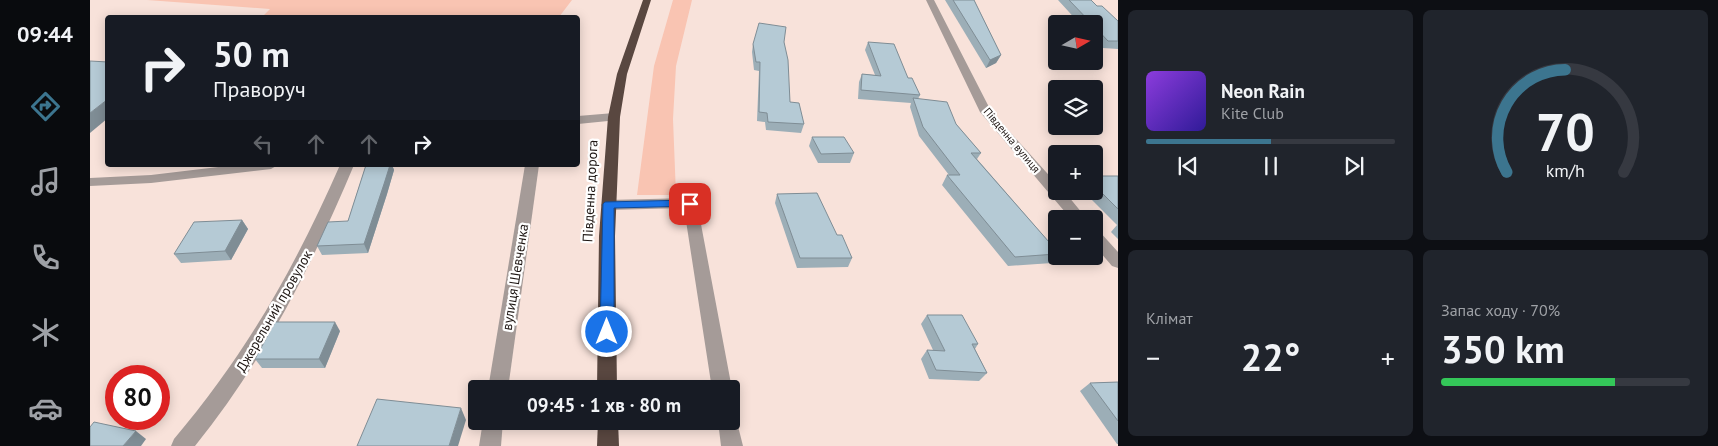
<!DOCTYPE html>
<html lang="uk">
<meta charset="utf-8">
<style>
body{margin:0;font-family:"PT Sans",sans-serif;background:#20242c;color:#f1f3f6;height:100vh;display:flex;flex-direction:column;font-size:19px;white-space:nowrap}
*{box-sizing:border-box;margin:0}
p{font-size:16px;color:#9ea1a6}
.icon{flex:none;width:28px;height:28px;fill:none;stroke:currentColor;stroke-width:2;stroke-linecap:round;stroke-linejoin:round}
.map{position:relative;flex:1;overflow:hidden}
.drawer{display:flex;flex-direction:column;gap:10px;padding:10px;background:#0d0f14;width:600px}
.drawer>*{flex:none}
.top-card{position:absolute;left:15px;top:15px;width:475px;height:152px;border-radius:5px;box-shadow:0 2px 12px #0003;background:#171b24;color:#f1f3f6;overflow:hidden}
.needle{width:32px;rotate:81deg}
.buttons{position:absolute;left:958px;top:15px;display:grid;gap:10px}
.buttons a{display:grid;place-items:center;width:55px;height:55px;border-radius:5px;background:#171b24;box-shadow:0 2px 12px #0003;font-size:25px}
.speed{position:absolute;left:15px;top:365px;display:flex;gap:10px;font-size:25px;font-weight:700;text-align:center}
.speed>*{display:grid;place-content:center;width:65px;height:65px;border-radius:50%;background:#171b24;box-shadow:0 2px 12px #0003;line-height:1}
.speed .limit{border:8px solid #d22;background:#fff;color:#111}
.pin{position:absolute;display:grid;place-items:center;width:42px;height:42px;color:#fff;margin:-21px;border-radius:10px;box-shadow:0 2px 8px #0006}
.me{position:absolute;width:55px;margin:-28px;rotate:0deg;stroke-linejoin:round;filter:drop-shadow(0 0 4px #0008)}
.turn{display:flex;align-items:center;gap:18px;height:105px;padding:0 25px;font-size:22px}
.turn .icon{width:65px;height:65px;stroke-width:2.5}
.turn b{display:block;font-size:35px;line-height:42px}
.lanes{display:flex;align-items:center;height:48px;padding:0 25px;background:#0003;justify-content:center;gap:25px;direction:ltr}
.lanes .off{opacity:.35}
.big{font-size:38px;font-weight:800;line-height:1.1}
.drawer .widget{flex:1;display:flex;flex-direction:column;justify-content:center;gap:8px;min-width:0;padding:0 18px;border-radius:8px;background:#20242c}
.drawer .dial{align-items:center;gap:0}
.dial svg{height:130px;overflow:visible;fill:none;stroke:#363941;stroke-width:7;stroke-linecap:round;text-anchor:middle}
.dial text{fill:#f1f3f6;stroke:none}
.song{display:flex;align-items:center;gap:15px}
.cover{width:60px;height:60px;border-radius:8px;background:linear-gradient(135deg,hsl(270 70% 55%),hsl(250 70% 35%))}
.played{height:5px;border-radius:2px;background:linear-gradient(90deg,#3c758f 50%,#363941 50%)}
.keys{display:flex;justify-content:space-around;direction:ltr}
.heat{display:flex;justify-content:space-between;align-items:center;font-size:28px;direction:ltr}
.charge{height:8px;border-radius:4px;background:linear-gradient(90deg,#34c759 70%,#363941 0)}
.drawer .tiles{flex:1;display:grid;gap:10px;grid-template-columns:repeat(2,1fr)}
.trip{position:absolute;left:378px;top:380px;width:272px;height:50px;border-radius:5px;background:#171b24;box-shadow:0 2px 12px #0003;font-weight:800;line-height:50px;text-align:center}
main{display:flex;flex:1;min-height:0}
.menu{display:flex;flex-direction:column;width:90px;justify-content:space-around;align-items:center;background:#090b0e;color:#9ea1a6}
.menu .icon{width:35px;height:35px}
.menu .active{color:#3c758f}
.menu b{font-size:22px;color:#f1f3f6}
.map>svg:first-child{display:block}
.green{fill:#f9c4b2}
.lines{fill:none;stroke-linecap:round;stroke-linejoin:round}
.minor{fill:#a59b98;fill-rule:evenodd}
.highway{fill:#594740;fill-rule:evenodd}
.wall{fill:#9caeb7}
.shaded-wall{fill:#7f8d95}
.building{fill:#b5cad5;stroke:#7f8d95}
.route{fill:#1a73e8;stroke:#114b97}
.labels{text-anchor:middle;stroke-width:4.5;stroke-linejoin:round;paint-order:stroke}
.far-street-label{font-size:11px;fill:#1e1613;stroke:#fff}
.street-label{font-size:14px;fill:#1e1613;stroke:#fff}
</style>
<main>
<nav class="menu">
<b>09:44</b>
<svg class="icon active" aria-label="directions" viewBox="0 0 24 24"><path d="M12 3l9 9-9 9-9-9zM9 14v-3h6M13 9l2 2-2 2"/></svg>
<svg class="icon" aria-label="music" viewBox="0 0 24 24"><path d="M9 18V5l10-2v13"/><circle cx="6" cy="18" r="3"/><circle cx="16" cy="16" r="3"/></svg>
<svg class="icon" aria-label="phone" viewBox="0 0 24 24"><path d="M5 4h4l2 5-3 2q2 4 5 5l2-3 5 2v4C11 20 4 13 5 4z"/></svg>
<svg class="icon" aria-label="climate" viewBox="0 0 24 24"><path d="M12 3v18M4 7l16 10M4 17L20 7"/></svg>
<svg class="icon" aria-label="car" viewBox="0 0 24 24"><path d="M5 17H2v-5l4-1 3-4h7l3 4 3 1v5h-3M9 17h6M6 11h13"/><circle cx="7" cy="17" r="2"/><circle cx="17" cy="17" r="2"/></svg>
</nav>
<div class="map">
<svg width="1028" height="446" viewBox="0 0 1028 446">
<rect width="100%" height="100%" fill="#f8e2da"/>
<g class="green">
<polygon points="57,0 482,0 469,17 171,18 180,9"/>
<polygon points="583,0 602,0 586,66 583,119 586,195 547,195 564,66"/>
</g>
<g class="lines">
<g class="minor">
<polygon points="836,0 844,0 901,111 966,183 966,191 974,191 997,219 981,219 890,112"/>
<polygon points="524,113 530,117 528,120 488,124 488,116"/>
<polygon points="145,165 188,165 181,169 61,183 0,186 0,178 61,175"/>
<path d="M 250,165 L 264,165 C 222,265 174,361 105,446 L 81,446 L 84,439 C 157,353 205,267 250,165 Z"/>
<polygon points="435,165 449,165 418,389 398,389"/>
<polygon points="600,198 605,200 607,203 642,389 641,390 622,389 594,208 518,210 513,208 511,205 513,202 518,200"/>
<polygon points="1004,230 1009,231 1028,252 1028,268 1022,266 1004,245"/>
<polygon points="641,413 645,414 653,446 631,446 628,421 641,421"/>
<polygon points="393,421 413,421 411,446 389,446"/>
</g>
<g class="highway">
<polygon points="553,0 561,0 537,74 530,117 525,236 527,389 507,389 509,236 518,117 527,74"/>
<polygon points="508,421 528,421 529,446 507,446"/>
</g>
</g>
<g class="wall">
<polygon points="855,0 884,0 911,55 906,63 896,68"/>
<polygon points="968,0 1001,0 1007,6 1028,21 1028,49 1013,48 1004,38 1004,24 990,24"/>
<polygon points="694,42 700,102 714,124 711,133 676,130 675,122 667,121 669,71 664,70 662,52 663,44"/>
<polygon points="778,42 818,78 830,95 828,99 866,124 891,153 887,159 966,250 966,256 968,256 962,263 918,266 852,185 857,175 859,175 829,136 820,107 821,103 768,99 769,82 772,74 785,75 775,50"/>
<polygon points="722,137 764,153 760,163 728,163 719,146"/>
<polygon points="276,165 302,165 304,170 297,194 278,253 232,255 227,246 258,221"/>
<polygon points="1004,176 1028,176 1028,239 1021,232 1027,225 993,191 1004,191"/>
<polygon points="687,194 747,235 762,258 758,267 707,268 685,203"/>
<polygon points="152,220 158,229 141,260 91,263 84,254"/>
<polygon points="837,315 888,344 885,349 897,373 889,381 839,379 831,359 837,350 843,350 831,324"/>
<polygon points="250,331 235,368 172,368 165,359"/>
<polygon points="1028,382 1028,444 1027,444 990,391 1000,383"/>
</g>
<g class="shaded-wall">
<polygon points="911,55 906,63 896,68 900,60"/>
<polygon points="18,99 18,118 0,133 0,113"/>
<polygon points="300,165 302,165 304,170 297,194 278,253 274,244"/>
<polygon points="152,220 158,229 141,260 135,251"/>
<polygon points="245,322 250,331 235,368 229,359"/>
<polygon points="371,408 376,420 368,446 359,446"/>
<polygon points="46,431 56,439 51,446 33,446"/>
</g>
<g class="building">
<polygon points="863,0 884,0 911,55 900,60"/>
<polygon points="979,0 1001,0 1007,6 1012,6 1028,21 1028,41 1018,41 1004,26 1004,24 1002,24"/>
<polygon points="669,23 696,27 694,42 698,60 700,102 709,103 714,124 678,122 677,113 669,112 670,62 666,62 663,44"/>
<polygon points="778,42 804,44 818,78 822,78 830,95 771,90 772,74 791,76"/>
<polygon points="0,61 18,62 18,99 0,113"/>
<polygon points="823,98 857,102 866,124 891,153 881,153 966,250 966,254 925,257 857,175 870,175 833,127"/>
<polygon points="722,137 754,137 764,153 731,154"/>
<polygon points="276,165 300,165 294,184 274,244 227,246 238,222 258,221"/>
<polygon points="1004,176 1028,176 1028,209 1004,185"/>
<polygon points="727,193 747,235 752,235 762,258 710,258 687,194"/>
<polygon points="152,220 135,251 84,254 104,222"/>
<polygon points="837,315 872,315 888,344 882,344 897,373 846,370 837,350 855,351"/>
<polygon points="185,322 245,322 229,359 165,359"/>
<polygon points="1028,382 1028,421 1000,383"/>
<polygon points="287,399 371,408 359,446 267,446"/>
<polygon points="4,422 46,431 33,446 0,446 0,427"/>
</g>
<polygon class="route" points="600,200 605,204 604,206 524,208 524,332 522,336 517,337 512,336 510,332 513,204 515,202"/>
<g class="labels">
<g class="far-street-label">
<text transform="translate(922 140) rotate(50)" y="4">Південна вулиця</text>
</g>
<g class="street-label">
<text transform="translate(500 191) rotate(-87)" y="5">Південна дорога</text>
<text transform="translate(425 277) rotate(-81)" y="5">вулиця Шевченка</text>
<text transform="translate(184 311) rotate(-60)" y="5">Джерельний провулок</text>
</g>
</g>
</svg>
<div class="buttons">
<a><svg class="needle" viewBox="-14 -14 28 28"><path d="M0-13l5 13h-10z" fill="#e53935"/><path d="M0 13l5-13h-10z" fill="#9ea1a6"/></svg></a>
<a><svg class="icon" aria-label="layers" viewBox="0 0 24 24"><path d="M12 4l9 5-9 5-9-5zM3 14l9 5 9-5"/></svg></a>
<a>+</a>
<a>−</a>
</div>
<div class="speed"><div class="limit">80</div></div>
<div class="pin" style="left:600px;top:204px;background:#d93025"><svg class="icon" aria-label="arrive" viewBox="0 0 24 24"><path d="M6 21V4h12l-3 4 3 4H6"/></svg></div>
<svg class="me" style="left:517px;top:332px" viewBox="-20 -20 40 40"><circle r="17" fill="#1a73e8" stroke="#fff" stroke-width="3"/><path d="M0-11L8 9 0 5-8 9z" fill="#fff"/></svg>
<div class="trip">09:45 · 1 хв · 80 m</div>
<div class="top-card">
<div class="turn"><svg class="icon" aria-label="right" viewBox="0 0 24 24"><path d="M7 20v-9h11M14 6l5 5-5 5"/></svg><div><b>50 m</b>Праворуч</div></div>
<div class="lanes"><svg class="icon off" aria-label="left" viewBox="0 0 24 24"><path d="M17 20v-9H6M10 6l-5 5 5 5"/></svg><svg class="icon off" aria-label="ahead" viewBox="0 0 24 24"><path d="M12 20V5M6 11l6-6 6 6"/></svg><svg class="icon off" aria-label="ahead" viewBox="0 0 24 24"><path d="M12 20V5M6 11l6-6 6 6"/></svg><svg class="icon" aria-label="right" viewBox="0 0 24 24"><path d="M7 20v-9h11M14 6l5 5-5 5"/></svg></div>
</div>
</div>
<section class="drawer">
<div class="tiles">
<div class="widget">
<div class="song"><i class="cover"></i><div><b>Neon Rain</b><p>Kite Club</p></div></div>
<div class="played"></div>
<div class="keys"><svg class="icon" aria-label="previous" viewBox="0 0 24 24"><path d="M18 5L8 12l10 7zM5 5v14"/></svg><svg class="icon" aria-label="pause" viewBox="0 0 24 24"><path d="M8 5v14M16 5v14"/></svg><svg class="icon" aria-label="next" viewBox="0 0 24 24"><path d="M6 5l10 7-10 7zM19 5v14"/></svg></div>
</div>
<div class="widget dial"><svg viewBox="0 0 100 80">
<path d="M14 69A42 42 0 1 1 86 69"/>
<path d="M14 69A42 42 0 0 1 50 6" stroke="#3c758f"/>
<text x="50" y="56" font-size="32" font-weight="700">70</text>
<text x="50" y="72" font-size="11">km/h</text>
</svg></div>
<div class="widget"><p>Клімат</p>
<div class="heat"><a>−</a><b class="big">22°</b><a>+</a></div>
</div>
<div class="widget"><p>Запас ходу · 70%</p><b class="big">350 km</b><div class="charge"></div></div>
</div>
</section>
</main>
